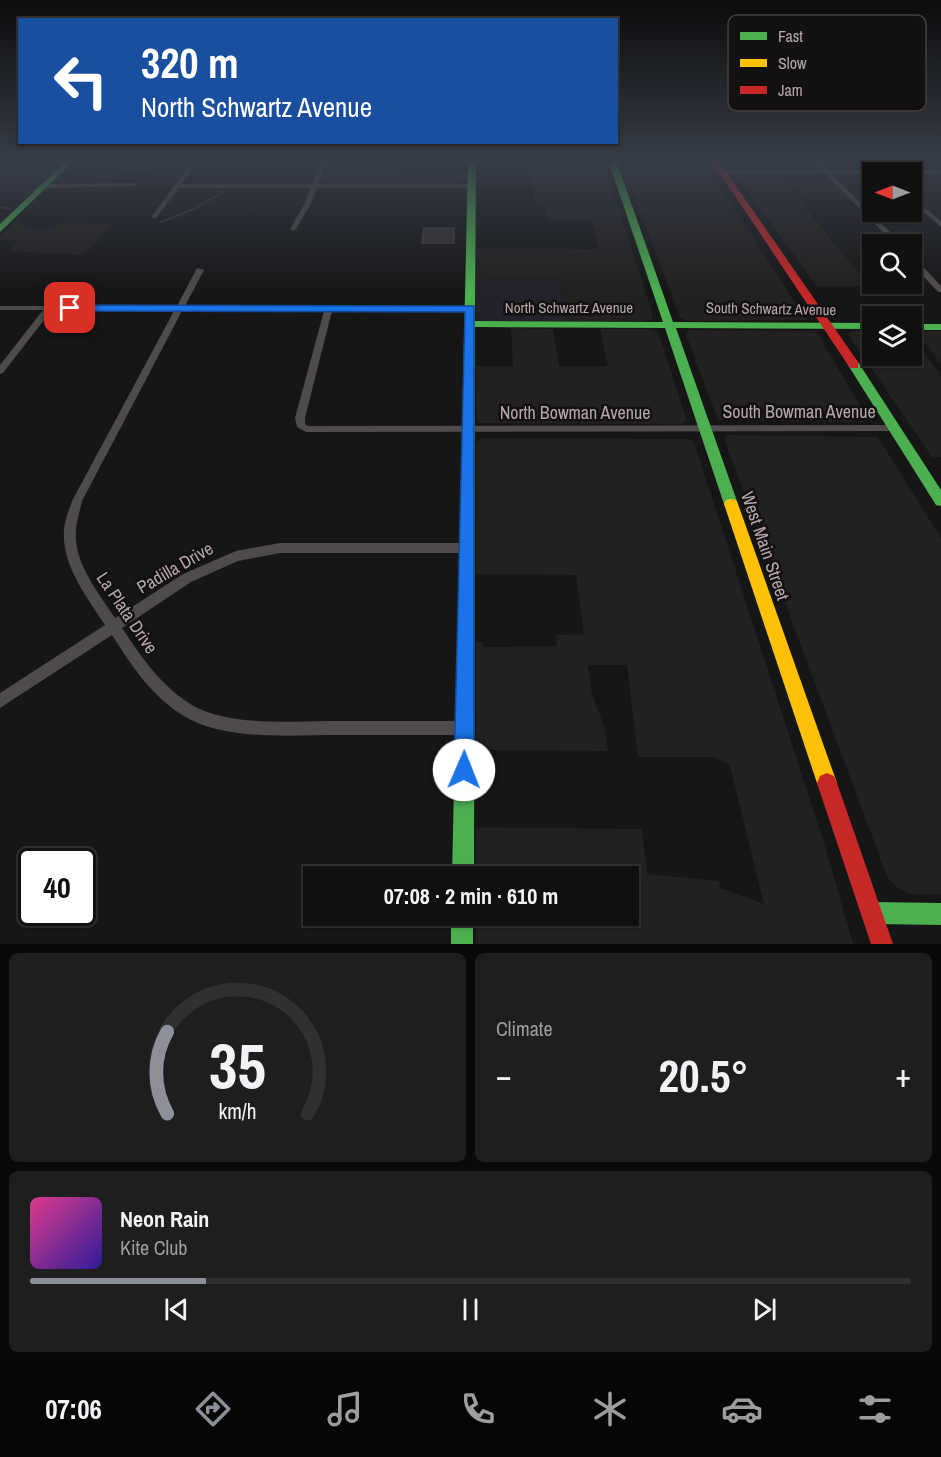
<!DOCTYPE html>
<meta charset="utf-8">
<style>
body{margin:0;font-family:"Archivo Narrow",sans-serif;background:#1e1e1e;color:#f1f3f6;height:100vh;display:flex;flex-direction:column;font-size:22px;white-space:nowrap}
*{box-sizing:border-box;margin:0}
p{font-size:20px;color:#9c9d9f}
.icon{flex:none;width:33px;height:33px;fill:none;stroke:currentColor;stroke-width:2;stroke-linecap:round;stroke-linejoin:round}
.map{position:relative;height:944px;overflow:hidden}
.details{display:flex;flex-direction:column;gap:9px;padding:9px;background:#090909;flex:1}
.details>*{flex:none}
.hud{position:absolute;left:18px;top:18px;width:600px;height:126px;border-radius:0px;box-shadow:0 2px 4px #0004,0 0 0 2px #303030;background:#1a4fa0;color:#fff;overflow:hidden}
.needle{width:39px;rotate:270deg}
.fabs{position:absolute;left:862px;top:162px;display:grid;gap:12px}
.fabs a{display:grid;place-items:center;width:60px;height:60px;border-radius:0px;background:#101010;box-shadow:0 2px 4px #0004,0 0 0 2px #303030;font-size:30px}
.speed{position:absolute;left:18px;top:848px;display:flex;gap:12px;font-size:30px;font-weight:700;text-align:center}
.speed>*{display:grid;place-content:center;width:78px;height:78px;border-radius:50%;background:#101010;box-shadow:0 2px 4px #0004,0 0 0 2px #303030;line-height:1}
.speed .limit{border:3px solid #111;border-radius:9px;background:#fff;color:#111}
.pin{position:absolute;display:grid;place-items:center;width:51px;height:51px;color:#fff;margin:-26px;border-radius:12px;box-shadow:0 3px 9px #0006}
.me{position:absolute;width:66px;margin:-33px;rotate:1deg;stroke-linejoin:round;filter:drop-shadow(0 0 4px #0008)}
.turn{display:flex;align-items:center;gap:21px;height:126px;padding:0 24px;font-size:27px}
.turn .icon{width:78px;height:78px;stroke-width:2.5}
.turn b{display:block;font-size:42px;line-height:51px}
.big{font-size:45px;font-weight:800;line-height:1.1}
.details .tile{flex:1;display:flex;flex-direction:column;justify-content:center;gap:9px;min-width:0;padding:0 21px;border-radius:9px;background:#1e1e1e}
.details .dial{align-items:center;gap:0}
.dial svg{height:156px;overflow:visible;fill:none;stroke:#303030;stroke-width:7;stroke-linecap:round;text-anchor:middle}
.dial text{fill:#f1f3f6;stroke:none}
.song{display:flex;align-items:center;gap:18px}
.cover{width:72px;height:72px;border-radius:9px;background:linear-gradient(135deg,hsl(330 70% 55%),hsl(250 70% 35%))}
.played{height:6px;border-radius:3px;background:linear-gradient(90deg,#8c9099 20%,#303030 20%)}
.keys{display:flex;justify-content:space-around;direction:ltr}
.heat{display:flex;justify-content:space-between;align-items:center;font-size:33px;direction:ltr}
.details .tiles{flex:1;display:grid;gap:9px;grid-template-columns:1fr 1fr}
.tile:last-child{grid-column:span 2}
.trip{position:absolute;left:303px;top:866px;width:336px;height:60px;border-radius:0px;background:#101010;box-shadow:0 2px 4px #0004,0 0 0 2px #303030;font-weight:800;line-height:60px;text-align:center}
.dock{display:flex;height:96px;justify-content:space-around;align-items:center;background:#060606;color:#9c9d9f}
.dock .icon{width:42px;height:42px}
.dock .active{color:#8c9099}
.dock b{font-size:27px;color:#f1f3f6}
.map>svg:first-child{display:block}
.built{fill:#222020}
.green{fill:#23212a}
.lines{fill:none;stroke-linecap:round;stroke-linejoin:round}
.stream{stroke:#3f2e35;stroke-width:2}
.building{fill:#343232;stroke:#423f3f;stroke-width:1.5}
.street{fill:#4f4a4c;fill-rule:evenodd}
.fast{fill:#4caf50;fill-rule:evenodd}
.slow{fill:#ffc107;fill-rule:evenodd}
.jam{fill:#c62828;fill-rule:evenodd}
.route{fill:#1a73e8;stroke:#114b97;stroke-width:1.5}
.labels{text-anchor:middle;stroke-width:5;stroke-linejoin:round;paint-order:stroke}
.far-street-label{font-size:15px;fill:#b8a7aa;stroke:#121110}
.street-label{font-size:18px;fill:#b8a7aa;stroke:#121110}
.key{fill:#121110;stroke:#443e3e;stroke-width:1.5}
.key-label{font-size:16px;fill:#b8a7aa}
</style>
<div class="map">
<svg width="941" height="944" viewBox="0 0 941 944">
<rect width="100%" height="100%" fill="#161616"/>
<g class="built">
<polygon points="10,160 66,160 61,166 51,166 18,187 4,186 1,183 5,179 0,179 0,174 8,167"/>
<polygon points="96,160 162,160 152,172 118,173 127,163 94,163"/>
<polygon points="329,160 407,160 403,184 323,183"/>
<polygon points="528,160 603,160 653,315 652,319 645,321 566,321 559,280 476,279 476,248 598,249 592,221 547,221 544,202 535,202"/>
<polygon points="621,160 702,160 807,320 688,321 680,318"/>
<polygon points="870,160 941,160 941,170 880,170"/>
<polygon points="409,173 467,173 466,183 407,184"/>
<polygon points="739,174 775,175 791,190 869,286 817,287 737,176"/>
<polygon points="912,175 941,175 941,221 912,195"/>
<polygon points="790,185 836,185 850,200 804,200"/>
<polygon points="16,221 28,229 45,229 63,223 112,224 84,255 8,251 19,240 0,240 0,236"/>
<polygon points="511,328 553,329 559,366 608,366 600,329 647,329 656,331 659,334 687,421 682,424 477,423 476,366 513,366"/>
<polygon points="691,330 816,331 824,340 822,341 868,419 862,422 718,420 686,335 687,331"/>
<polygon points="853,331 873,331 873,356 912,356 912,338 941,375 941,457 932,457 848,334"/>
<polygon points="916,331 941,331 941,364"/>
<polygon points="728,435 878,437 941,538 941,894 910,894 898,888 888,879 724,439"/>
<polygon points="483,438 689,439 694,442 825,846 853,944 476,944 476,915 628,915 628,876 476,876 476,827 642,829 647,874 719,881 720,888 764,904 730,766 715,757 638,757 627,665 588,665 592,694 604,726 608,751 476,750 476,642 483,642 484,647 557,646 556,635 584,634 576,575 476,574 476,442"/>
</g>
<g class="green">
<polygon points="51,166 61,166 24,200 0,200 0,179 6,179 2,183 4,186 18,187"/>
<polygon points="476,279 559,280 566,321 478,321 476,319"/>
</g>
<g class="lines">
<g class="stream">
<polyline points="0,207 11,209"/>
<polyline points="161,222 194,209 223,192"/>
</g>
</g>
<polygon class="building" points="424,228 454,228 454,243 422,243"/>
<g class="lines">
<g class="street">
<polygon points="193,160 199,160 181,184 312,184 321,160 327,160 318,184 471,184 474,186 471,188 317,188 310,205 296,229 293,231 290,229 304,205 310,188 179,188 156,218 152,218 152,216"/>
<polygon points="812,160 819,160 828,170 874,170 864,160 871,160 881,170 941,170 941,174 832,174 902,244 895,244 825,174 721,174 718,172 721,170 822,170"/>
<polygon points="134,183 137,185 136,186 46,188 43,186 46,184"/>
<polygon points="912,197 941,221 941,227 912,202"/>
<polygon points="912,258 915,258 941,286 941,292 938,292 912,264"/>
<path d="M 197,268 L 204,270 L 185,306 L 473,307 L 473,311 L 332,311 L 305,418 L 305,424 L 308,426 L 894,425 L 899,428 L 894,431 L 306,432 L 297,427 L 295,418 L 324,311 L 182,311 L 82,501 C 80,510 77,520 76,529 C 73,563 98,592 115,618 L 183,574 L 236,551 L 280,543 L 467,543 L 471,545 L 473,548 L 471,551 L 467,553 L 280,553 L 238,561 L 191,582 L 122,628 C 142,658 161,686 192,705 C 229,727 295,721 337,721 C 379,721 422,721 465,721 L 470,723 L 472,728 L 470,733 L 465,735 C 422,735 379,735 337,735 C 291,735 224,741 184,716 C 151,696 132,666 112,635 L 0,708 L 0,693 L 105,625 C 87,597 61,565 64,529 C 65,520 69,510 72,501 L 174,311 L 51,311 L 3,373 L 0,374 L 0,365 L 43,310 L 0,310 L 0,306 L 47,306 L 58,291 L 61,291 L 65,293 L 55,306 L 177,306 Z"/>
</g>
<g class="fast">
<polygon points="67,160 75,160 0,232 0,224"/>
<polygon points="468,160 476,160 475,321 663,322 608,160 616,160 673,322 873,323 873,329 676,328 738,504 736,508 726,508 724,504 665,328 475,327 474,876 452,876"/>
<rect x="912" y="324" width="29" height="6"/>
<polygon points="854,361 858,362 941,490 941,506 936,505 848,365"/>
<polygon points="873,902 941,903 941,925 873,924 865,921 862,913 865,905"/>
<rect x="451" y="915" width="22" height="29"/>
</g>
<polygon class="slow" points="731,499 736,500 738,504 837,783 834,790 827,793 820,790 817,783 724,504 726,500"/>
<g class="jam">
<polygon points="711,160 718,160 858,362 858,368 850,368"/>
<polygon points="827,773 834,776 837,783 893,944 871,944 817,783 820,776"/>
</g>
</g>
<linearGradient id="sky" x2="0" y2="1"><stop stop-color="#0c0c0c"/><stop offset="0.55" stop-color="#363c47"/><stop offset="1" stop-color="#363c47" stop-opacity="0"/></linearGradient>
<rect width="941" height="293" fill="url(#sky)"/>
<polygon class="route" points="70,305 474,306 474,770 471,777 464,780 457,777 454,770 465,312 67,311 67,306"/>
<g class="labels">
<g class="far-street-label">
<text x="569" y="313">North Schwartz Avenue</text>
<text transform="translate(771 309) rotate(1)" y="5">South Schwartz Avenue</text>
</g>
<g class="street-label">
<text x="799" y="418">South Bowman Avenue</text>
<text x="575" y="419">North Bowman Avenue</text>
<text transform="translate(765 546) rotate(71)" y="6">West Main Street</text>
<text transform="translate(175 568) rotate(-30)" y="6">Padilla Drive</text>
<text transform="translate(127 613) rotate(56)" y="6">La Plata Drive</text>
</g>
</g>
<rect x="728" y="15" width="198" height="96" rx="9" class="key"/>
<rect x="740" y="32" width="27" height="8" fill="#4caf50"/>
<rect x="740" y="59" width="27" height="8" fill="#ffc107"/>
<rect x="740" y="86" width="27" height="8" fill="#c62828"/>
<g class="key-label">
<text x="778" y="42">Fast</text>
<text x="778" y="69">Slow</text>
<text x="778" y="96">Jam</text>
</g>
</svg>
<div class="fabs">
<a><svg class="needle" viewBox="-14 -14 28 28"><path d="M0-13l5 13h-10z" fill="#e53935"/><path d="M0 13l5-13h-10z" fill="#9c9d9f"/></svg></a>
<a><svg class="icon" aria-label="search" viewBox="0 0 24 24"><circle cx="10" cy="10" r="6"/><path d="M15 15l6 6"/></svg></a>
<a><svg class="icon" aria-label="layers" viewBox="0 0 24 24"><path d="M12 4l9 5-9 5-9-5zM3 14l9 5 9-5"/></svg></a>
</div>
<div class="speed"><div class="limit">40</div></div>
<div class="pin" style="left:70px;top:308px;background:#d93025"><svg class="icon" aria-label="arrive" viewBox="0 0 24 24"><path d="M6 21V4h12l-3 4 3 4H6"/></svg></div>
<svg class="me" style="left:464px;top:770px" viewBox="-20 -20 40 40"><circle r="19" fill="#fff"/><path d="M0-13L10 11 0 6-10 11z" fill="#1a73e8"/></svg>
<div class="trip">07:08 · 2 min · 610 m</div>
<div class="hud">
<div class="turn"><svg class="icon" aria-label="left" viewBox="0 0 24 24"><path d="M17 20v-9H6M10 6l-5 5 5 5"/></svg><div><b>320 m</b>North Schwartz Avenue</div></div>
</div>
</div>
<section class="details">
<div class="tiles">
<div class="tile dial"><svg viewBox="0 0 100 80">
<path d="M14 69A42 42 0 1 1 86 69"/>
<path d="M14 69A42 42 0 0 1 14 27" stroke="#8c9099"/>
<text x="50" y="56" font-size="32" font-weight="700">35</text>
<text x="50" y="72" font-size="11">km/h</text>
</svg></div>
<div class="tile"><p>Climate</p>
<div class="heat"><a>−</a><b class="big">20.5°</b><a>+</a></div>
</div>
<div class="tile">
<div class="song"><i class="cover"></i><div><b>Neon Rain</b><p>Kite Club</p></div></div>
<div class="played"></div>
<div class="keys"><svg class="icon" aria-label="previous" viewBox="0 0 24 24"><path d="M18 5L8 12l10 7zM5 5v14"/></svg><svg class="icon" aria-label="pause" viewBox="0 0 24 24"><path d="M8 5v14M16 5v14"/></svg><svg class="icon" aria-label="next" viewBox="0 0 24 24"><path d="M6 5l10 7-10 7zM19 5v14"/></svg></div>
</div>
</div>
</section>
<nav class="dock">
<b>07:06</b>
<svg class="icon active" aria-label="directions" viewBox="0 0 24 24"><path d="M12 3l9 9-9 9-9-9zM9 14v-3h6M13 9l2 2-2 2"/></svg>
<svg class="icon" aria-label="music" viewBox="0 0 24 24"><path d="M9 18V5l10-2v13"/><circle cx="6" cy="18" r="3"/><circle cx="16" cy="16" r="3"/></svg>
<svg class="icon" aria-label="phone" viewBox="0 0 24 24"><path d="M5 4h4l2 5-3 2q2 4 5 5l2-3 5 2v4C11 20 4 13 5 4z"/></svg>
<svg class="icon" aria-label="climate" viewBox="0 0 24 24"><path d="M12 3v18M4 7l16 10M4 17L20 7"/></svg>
<svg class="icon" aria-label="car" viewBox="0 0 24 24"><path d="M5 17H2v-5l4-1 3-4h7l3 4 3 1v5h-3M9 17h6M6 11h13"/><circle cx="7" cy="17" r="2"/><circle cx="17" cy="17" r="2"/></svg>
<svg class="icon" aria-label="filters" viewBox="0 0 24 24"><path d="M4 7h16M4 17h16"/><circle cx="9" cy="7" r="2"/><circle cx="15" cy="17" r="2"/></svg>
</nav>
